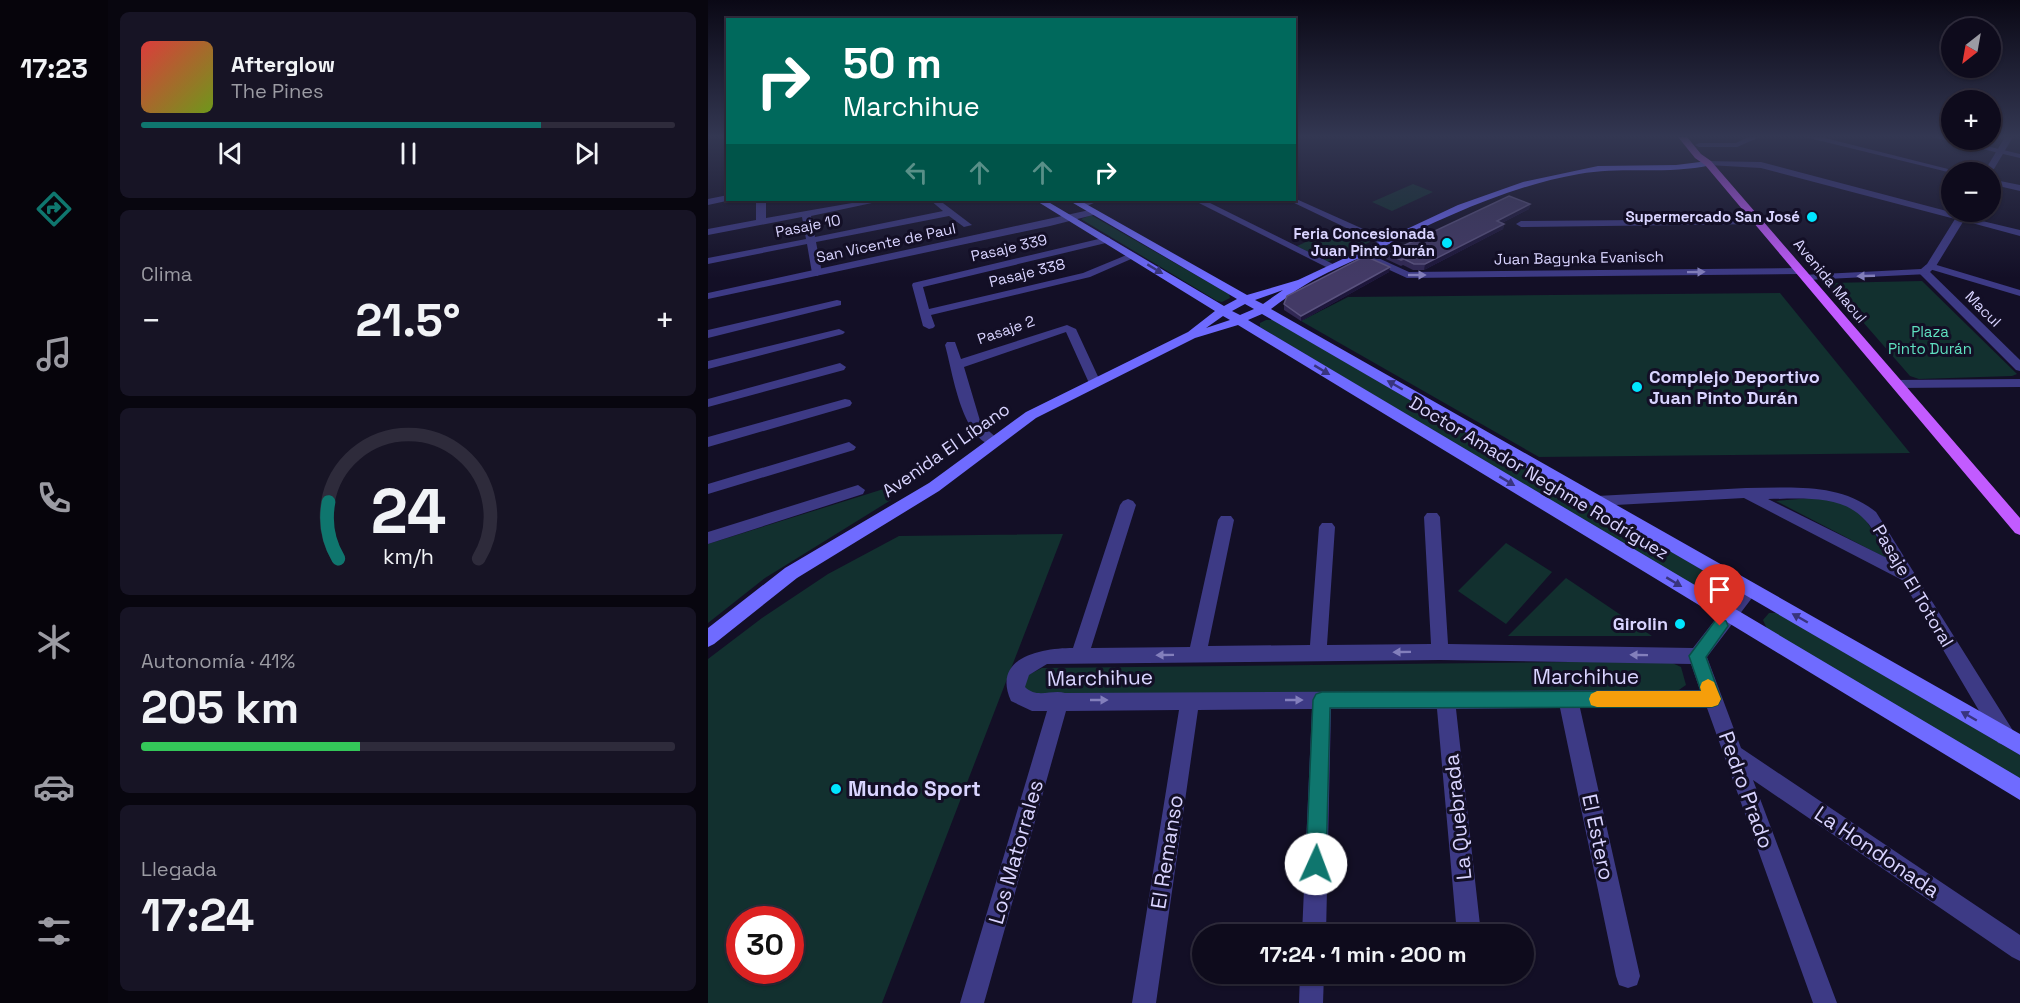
<!DOCTYPE html>
<html lang="es">
<meta charset="utf-8">
<style>
body{margin:0;font-family:"Space Grotesk",sans-serif;background:#171425;color:#f1f3f6;height:100vh;display:flex;flex-direction:column;font-size:22px;white-space:nowrap}
*{box-sizing:border-box;margin:0}
p{font-size:20px;color:#9b9ba3}
.icon{flex:none;width:33px;height:33px;fill:none;stroke:currentColor;stroke-width:2;stroke-linecap:round;stroke-linejoin:round}
.map{position:relative;flex:1;overflow:hidden}
.sheet{display:flex;flex-direction:column;gap:12px;padding:12px;background:#08060f;width:600px}
.sheet>*{flex:none}
.top-card{position:absolute;left:18px;top:18px;width:570px;height:183px;border-radius:0px;box-shadow:0 2px 4px #0004,0 0 0 2px #2e2b3b;background:#00695c;color:#fff;overflow:hidden}
.needle{width:39px;rotate:211deg}
.fabs{position:absolute;left:1233px;top:18px;display:grid;gap:12px}
.fabs a{display:grid;place-items:center;width:60px;height:60px;border-radius:50%;background:#0e0b1c;box-shadow:0 2px 4px #0004,0 0 0 2px #2e2b3b;font-size:30px}
.speed{position:absolute;left:18px;top:906px;display:flex;gap:12px;font-size:30px;font-weight:700;text-align:center}
.speed>*{display:grid;place-content:center;width:78px;height:78px;border-radius:50%;background:#0e0b1c;box-shadow:0 2px 4px #0004,0 0 0 2px #2e2b3b;line-height:1}
.speed .limit{border:9px solid #d22;background:#fff;color:#111}
.pin{position:absolute;display:grid;place-items:center;width:51px;height:51px;color:#fff;margin:-62px -26px;border-radius:50% 50% 50% 0;rotate:-45deg;box-shadow:0 0 6px #0007}
.pin .icon{rotate:45deg}
.me{position:absolute;width:66px;margin:-33px;rotate:2deg;stroke-linejoin:round;filter:drop-shadow(0 0 4px #0008)}
.turn{display:flex;align-items:center;gap:21px;height:126px;padding:0 18px;font-size:27px}
.turn .icon{width:78px;height:78px;stroke-width:2.5}
.turn b{display:block;font-size:42px;line-height:51px}
.lanes{display:flex;align-items:center;height:57px;padding:0 18px;background:#0003;justify-content:center;gap:30px;direction:ltr}
.lanes .off{opacity:.35}
.big{font-size:45px;font-weight:700;line-height:1.1}
.sheet .tile{flex:1;display:flex;flex-direction:column;justify-content:center;gap:9px;min-width:0;padding:0 21px;border-radius:9px;background:#171425}
.sheet .dial{align-items:center;gap:0}
.dial svg{height:156px;overflow:visible;fill:none;stroke:#2e2b3b;stroke-width:7;stroke-linecap:round;text-anchor:middle}
.dial text{fill:#f1f3f6;stroke:none}
.song{display:flex;align-items:center;gap:18px}
.cover{width:72px;height:72px;border-radius:9px;background:linear-gradient(135deg,hsl(0 70% 55%),hsl(80 70% 35%))}
.played{height:6px;border-radius:3px;background:linear-gradient(90deg,#0f766e 75%,#2e2b3b 75%)}
.keys{display:flex;justify-content:space-around;direction:ltr}
.heat{display:flex;justify-content:space-between;align-items:center;font-size:33px;direction:ltr}
.charge{height:9px;border-radius:4px;background:linear-gradient(90deg,#34c759 41%,#2e2b3b 0)}
.trip{position:absolute;left:484px;top:924px;width:342px;height:60px;border-radius:30px;background:#0e0b1c;box-shadow:0 2px 4px #0004,0 0 0 2px #2e2b3b;font-weight:700;line-height:60px;text-align:center}
main{display:flex;flex:1;min-height:0}
.menu{display:flex;flex-direction:column;width:108px;justify-content:space-around;align-items:center;background:#06040b;color:#9b9ba3}
.menu .icon{width:42px;height:42px}
.menu .on{color:#0f766e}
.menu b{font-size:27px;color:#f1f3f6}
.map>svg:first-child{display:block}
.green{fill:#12302f;fill-rule:evenodd}
.lines{fill:none;stroke-linecap:round;stroke-linejoin:round}
.minor{fill:#3d3a85;fill-rule:evenodd}
.tertiary{fill:#3d3a85;fill-rule:evenodd}
.secondary{fill:#6f6bff;fill-rule:evenodd}
.primary{fill:#c25bff;fill-rule:evenodd}
.wall{fill:#312854}
.shaded-wall{fill:#1d163a}
.building{fill:#433a66;stroke:#5a527e;stroke-width:1.5}
.oneway{fill:#38347d}
.oneway2{fill:#837fbc}
.route{fill:#0f766e;stroke:#0a4d48;stroke-width:1.5}
.slow{fill:#f59e0b}
.poi-dot{fill:#00e5ff;stroke:#130f26;stroke-width:2}
.labels{text-anchor:middle;stroke-width:6;stroke-linejoin:round;paint-order:stroke}
.far-poi-label{font-size:15px;font-weight:bold;fill:#d9d4ff;stroke:#130f26;text-anchor:end}
.far-street-label{font-size:15px;fill:#d9d4ff;stroke:#130f26}
.far-park-label{font-size:15px;fill:#5fe0c0;stroke:#130f26}
.poi-label{font-size:18px;font-weight:bold;fill:#d9d4ff;stroke:#130f26;text-anchor:start}
.street-label{font-size:18px;fill:#d9d4ff;stroke:#130f26}
.near-street-label{font-size:21px;fill:#d9d4ff;stroke:#130f26}
.near-poi-label{font-size:21px;font-weight:bold;fill:#d9d4ff;stroke:#130f26;text-anchor:start}
</style>
<main>
<nav class="menu">
<b>17:23</b>
<svg class="icon on" aria-label="directions" viewBox="0 0 24 24"><path d="M12 3l9 9-9 9-9-9zM9 14v-3h6M13 9l2 2-2 2"/></svg>
<svg class="icon" aria-label="music" viewBox="0 0 24 24"><path d="M9 18V5l10-2v13"/><circle cx="6" cy="18" r="3"/><circle cx="16" cy="16" r="3"/></svg>
<svg class="icon" aria-label="phone" viewBox="0 0 24 24"><path d="M5 4h4l2 5-3 2q2 4 5 5l2-3 5 2v4C11 20 4 13 5 4z"/></svg>
<svg class="icon" aria-label="climate" viewBox="0 0 24 24"><path d="M12 3v18M4 7l16 10M4 17L20 7"/></svg>
<svg class="icon" aria-label="car" viewBox="0 0 24 24"><path d="M5 17H2v-5l4-1 3-4h7l3 4 3 1v5h-3M9 17h6M6 11h13"/><circle cx="7" cy="17" r="2"/><circle cx="17" cy="17" r="2"/></svg>
<svg class="icon" aria-label="filters" viewBox="0 0 24 24"><path d="M4 7h16M4 17h16"/><circle cx="9" cy="7" r="2"/><circle cx="15" cy="17" r="2"/></svg>
</nav>
<section class="sheet">
<div class="tile">
<div class="song"><i class="cover"></i><div><b>Afterglow</b><p>The Pines</p></div></div>
<div class="played"></div>
<div class="keys"><svg class="icon" aria-label="previous" viewBox="0 0 24 24"><path d="M18 5L8 12l10 7zM5 5v14"/></svg><svg class="icon" aria-label="pause" viewBox="0 0 24 24"><path d="M8 5v14M16 5v14"/></svg><svg class="icon" aria-label="next" viewBox="0 0 24 24"><path d="M6 5l10 7-10 7zM19 5v14"/></svg></div>
</div>
<div class="tile"><p>Clima</p>
<div class="heat"><a>−</a><b class="big">21.5°</b><a>+</a></div>
</div>
<div class="tile dial"><svg viewBox="0 0 100 80">
<path d="M14 69A42 42 0 1 1 86 69"/>
<path d="M14 69A42 42 0 0 1 9 40" stroke="#0f766e"/>
<text x="50" y="56" font-size="32" font-weight="700">24</text>
<text x="50" y="72" font-size="11">km/h</text>
</svg></div>
<div class="tile"><p>Autonomía · 41%</p><b class="big">205 km</b><div class="charge"></div></div>
<div class="tile"><p>Llegada</p><b class="big">17:24</b></div>
</section>
<div class="map">
<svg width="1312" height="1003" viewBox="0 0 1312 1003">
<rect width="100%" height="100%" fill="#130f26"/>
<g class="green">
<polygon points="705,184 725,192 684,211 664,202"/>
<polygon points="383,215 521,294 522,298 514,302 509,301 373,219"/>
<polygon points="631,227 662,242 619,262 589,246"/>
<polygon points="1214,281 1309,374 1304,376 1211,379 1202,376 1121,283"/>
<polygon points="1072,293 1202,453 831,457 593,321 640,297"/>
<polygon points="558,320 565,320 1005,576 1009,582 1001,593 994,591 552,327 552,323"/>
<polygon points="182,487 183,500 57,578 0,623 0,544"/>
<polygon points="1114,497 1146,508 1157,519 1184,561 1068,501"/>
<path d="M 355,534 L 174,1003 L 0,1003 L 0,659 L 54,618 L 120,574 L 191,536 ZM 32,920 L 82,920 L 82,970 L 32,970 Z"/>
<polygon points="798,543 844,572 798,624 750,591"/>
<polygon points="858,578 944,636 800,636"/>
<polygon points="1061,613 1069,613 1312,755 1312,780 1059,629 1055,620"/>
<polygon points="960,661 973,667 978,685 968,692 325,696 315,691 320,675 334,668"/>
</g>
<g class="lines">
<g class="minor">
<polygon points="1040,137 1052,137 1029,147 991,147 987,145 991,143 1028,143"/>
<polygon points="1097,137 1113,137 1252,172 1244,173"/>
<polygon points="1224,137 1240,137 1312,154 1312,158"/>
<polygon points="1282,179 1312,185 1312,191 1282,184"/>
<polygon points="20,195 20,200 23,200 0,205 0,199"/>
<polygon points="586,198 682,241 683,243 674,245 580,200"/>
<polygon points="48,200 58,200 58,218 161,200 178,200 103,216 107,237 235,211 222,200 231,200 264,225 256,227 241,216 108,242 114,273 109,276 104,273 99,244 0,264 0,258 98,239 94,217 0,235 0,229 48,220"/>
<polygon points="381,200 393,200 374,208 369,205"/>
<polygon points="485,200 496,200 631,267 622,269"/>
<polygon points="1249,215 1312,230 1312,236 1249,219"/>
<polygon points="1051,219 1056,222 1054,224 813,227 808,224 813,221"/>
<polygon points="399,237 402,238 402,242 215,287 221,309 375,273 421,254 430,256 382,277 223,315 227,326 225,328 221,329 215,326 204,285 205,283"/>
<polygon points="655,251 701,272 1092,268 1097,271 1092,274 699,278 651,256 650,254"/>
<polygon points="1222,263 1312,290 1312,296 1218,268 1217,266"/>
<polygon points="1216,269 1220,270 1312,360 1312,371 1308,370 1212,274 1212,270"/>
<polygon points="129,300 133,301 133,305 0,338 0,330"/>
<path d="M 359,325 L 368,329 L 393,383 L 391,386 L 387,387 L 381,383 L 358,332 L 256,367 L 273,424 L 292,441 L 285,446 C 253,437 245,373 237,345 L 239,342 L 247,342 L 253,359 Z"/>
<polygon points="131,329 137,332 135,334 0,369 0,361"/>
<polygon points="132,363 138,367 136,370 0,407 0,399"/>
<polygon points="1312,379 1312,387 1188,388 1182,384 1188,380"/>
<polygon points="137,399 142,400 144,403 142,406 0,447 0,437"/>
<polygon points="141,442 148,447 146,450 0,494 0,484"/>
<polygon points="150,485 157,490 155,494 0,544 0,532"/>
<path d="M 1038,488 C 1084,488 1131,482 1168,512 L 1304,729 L 1307,736 L 1304,743 L 1297,745 L 1290,743 L 1194,580 L 1036,498 L 889,506 L 884,505 L 882,501 L 884,497 L 889,496 ZM 1060,499 C 1092,499 1134,494 1157,520 C 1167,530 1174,547 1181,559 Z"/>
<path d="M 420,499 L 425,501 L 428,505 L 383,648 L 482,647 L 510,520 L 513,516 L 523,516 L 526,520 L 500,646 L 602,645 L 611,527 L 614,523 L 624,523 L 627,527 L 619,645 L 723,644 L 716,517 L 719,513 L 729,513 L 732,517 L 740,644 L 985,648 L 1035,584 L 1041,582 L 1047,584 L 1049,589 L 1047,594 L 999,657 L 1033,748 L 1312,935 L 1312,961 L 1304,957 L 1045,780 L 1129,1003 L 1105,1003 L 999,708 L 872,708 L 932,976 L 929,985 L 920,988 L 911,985 L 908,976 L 852,708 L 748,709 L 773,934 L 749,934 L 729,709 L 623,709 L 618,934 L 594,934 L 604,709 L 490,710 L 448,1003 L 424,1003 L 471,710 L 358,711 L 276,1003 L 252,1003 L 339,711 L 324,711 L 303,701 C 283,657 334,648 365,648 L 412,505 L 415,501 ZM 732,660 L 983,664 L 992,690 L 357,693 C 344,689 329,699 317,687 L 321,675 L 339,664 Z"/>
<polygon points="592,974 616,974 615,1003 591,1003"/>
</g>
<g class="tertiary">
<polygon points="1297,137 1305,137 1283,174 1276,172"/>
<polygon points="997,161 1053,162 1250,214 1252,212 1261,212 1228,266 1220,274 1098,280 1093,277 1094,275 1213,269 1219,264 1247,219 1053,168 1000,165 996,163"/>
<polygon points="386,209 391,212 389,214 342,226 0,299 0,293"/>
</g>
<path class="secondary" d="M 1000,161 L 1004,163 L 1003,165 C 960,175 915,166 871,174 C 802,186 737,217 675,247 C 649,260 621,270 597,285 C 585,292 574,301 563,309 L 1312,734 L 1312,755 L 554,314 L 540,320 L 1312,778 L 1312,800 L 530,325 L 487,338 L 328,418 L 231,491 L 89,578 L 6,644 L 0,647 L 0,628 L 77,568 L 221,483 L 318,412 L 480,332 L 507,311 L 327,200 L 337,200 L 516,306 L 529,299 L 360,200 L 371,200 L 539,295 L 590,280 L 750,205 L 815,182 L 890,166 L 968,165 ZM 575,290 L 555,304 L 547,300 ZM 537,304 L 546,309 L 532,315 L 524,311 ZM 515,316 L 522,320 L 498,328 Z"/>
<polygon class="primary" points="970,137 979,137 993,154 1003,161 1312,518 1312,535 1307,533 997,165 987,158"/>
</g>
<g class="wall">
<polygon points="822,204 821,209 794,223 796,224 795,229 716,270 705,270 695,265 693,266 678,259 678,254"/>
<polygon points="682,267 681,272 593,321 576,310 576,304"/>
</g>
<g class="shaded-wall">
<polygon points="822,204 821,209 788,226 789,221"/>
<polygon points="796,224 795,229 716,270 717,264"/>
<polygon points="682,267 681,272 593,321 593,316"/>
</g>
<g class="building">
<polygon points="801,196 822,204 789,221 796,224 717,264 706,264 696,259 693,260 678,254"/>
<polygon points="657,256 682,267 593,316 576,304 579,296"/>
</g>
<defs><path id="oneway-solid" d="M-6-.8H1V-3.2L6.5 0L1 3.2V.8H-6Z" transform="scale(1.5)"/></defs>
<g class="oneway">
<use href="#oneway-solid" transform="translate(447 269) rotate(31)"/>
<use href="#oneway-solid" transform="translate(614 370) rotate(31)"/>
<use href="#oneway-solid" transform="translate(687 385) rotate(-150)"/>
<use href="#oneway-solid" transform="translate(799 481) rotate(31)"/>
<use href="#oneway-solid" transform="translate(966 582) rotate(31)"/>
<use href="#oneway-solid" transform="translate(1092 618) rotate(-150)"/>
<use href="#oneway-solid" transform="translate(1261 716) rotate(-150)"/>
</g>
<g class="oneway2">
<use href="#oneway-solid" transform="translate(988 272) rotate(-1)"/>
<use href="#oneway-solid" transform="translate(709 275)"/>
<use href="#oneway-solid" transform="translate(1158 276) rotate(178)"/>
<use href="#oneway-solid" transform="translate(694 652) rotate(179)"/>
<use href="#oneway-solid" transform="translate(457 655) rotate(179)"/>
<use href="#oneway-solid" transform="translate(931 655) rotate(-179)"/>
<use href="#oneway-solid" transform="translate(391 700)"/>
<use href="#oneway-solid" transform="translate(586 700)"/>
</g>
<linearGradient id="sky" x2="0" y2="1"><stop stop-color="#0a0815"/><stop offset="0.49" stop-color="#333752"/><stop offset="1" stop-color="#333752" stop-opacity="0"/></linearGradient>
<rect width="1312" height="278" fill="url(#sky)"/>
<polygon class="route" points="1012,619 1018,621 1020,626 998,657 1013,699 1010,705 1004,707 622,708 618,864 615,871 608,874 601,871 598,864 605,700 608,694 614,692 993,691 981,656 1007,621"/>
<polygon class="slow" points="1000,679 1006,682 1013,699 1010,705 1004,707 889,707 883,705 881,699 883,694 889,691 993,691 992,687 994,682"/>
<g class="poi-dot">
<circle cx="1104" cy="217" r="6"/>
<circle cx="739" cy="243" r="6"/>
<circle cx="929" cy="387" r="6"/>
<circle cx="972" cy="624" r="6"/>
<circle cx="128" cy="789" r="6"/>
</g>
<g class="labels">
<g class="far-poi-label">
<text x="1092" y="222">Supermercado San José</text>
<text x="727" y="239">Feria Concesionada<tspan x="727" dy="17">Juan Pinto Durán</tspan></text>
</g>
<g class="far-street-label">
<text transform="translate(100 226) rotate(-11)" y="5">Pasaje 10</text>
<text transform="translate(178 243) rotate(-12)" y="5">San Vicente de Paul</text>
<text transform="translate(301 248) rotate(-13)" y="5">Pasaje 339</text>
<text transform="translate(871 258) rotate(-1)" y="5">Juan Bagynka Evanisch</text>
<text transform="translate(319 273) rotate(-14)" y="5">Pasaje 338</text>
<text transform="translate(1122 281) rotate(50)" y="5">Avenida Macul</text>
<text transform="translate(1275 309) rotate(45)" y="5">Macul</text>
<text transform="translate(298 330) rotate(-19)" y="5">Pasaje 2</text>
</g>
<g class="far-park-label">
<text x="1222" y="337">Plaza<tspan x="1222" dy="17">Pinto Durán</tspan></text>
</g>
<g class="poi-label">
<text x="941" y="383">Complejo Deportivo<tspan x="941" dy="21">Juan Pinto Durán</tspan></text>
<text x="960" y="630" text-anchor="end">Girolin</text>
</g>
<g class="street-label">
<text transform="translate(238 450) rotate(-35)" y="6">Avenida El Líbano</text>
<text transform="translate(831 478) rotate(31)" y="6">Doctor Amador Neghme Rodríguez</text>
<text transform="translate(1205 586) rotate(59)" y="6">Pasaje El Totoral</text>
</g>
<g class="near-street-label">
<text x="878" y="684">Marchihue</text>
<text transform="translate(392 678) rotate(-1)" y="7">Marchihue</text>
<text transform="translate(1038 790) rotate(70)" y="7">Pedro Prado</text>
<text transform="translate(750 817) rotate(-96)" y="7">La Quebrada</text>
<text transform="translate(890 837) rotate(78)" y="7">El Estero</text>
<text transform="translate(308 852) rotate(-74)" y="7">Los Matorrales</text>
<text transform="translate(459 852) rotate(-81)" y="7">El Remanso</text>
<text transform="translate(1169 852) rotate(34)" y="7">La Hondonada</text>
</g>
<g class="near-poi-label">
<text x="140" y="796">Mundo Sport</text>
</g>
</g>
</svg>
<div class="fabs">
<a><svg class="needle" viewBox="-14 -14 28 28"><path d="M0-13l5 13h-10z" fill="#e53935"/><path d="M0 13l5-13h-10z" fill="#9b9ba3"/></svg></a>
<a>+</a>
<a>−</a>
</div>
<div class="speed"><div class="limit">30</div></div>
<div class="pin" style="left:1012px;top:626px;background:#d93025"><svg class="icon" aria-label="arrive" viewBox="0 0 24 24"><path d="M6 21V4h12l-3 4 3 4H6"/></svg></div>
<svg class="me" style="left:608px;top:864px" viewBox="-20 -20 40 40"><circle r="19" fill="#fff"/><path d="M0-13L10 11 0 6-10 11z" fill="#0f766e"/></svg>
<div class="trip">17:24 · 1 min · 200 m</div>
<div class="top-card">
<div class="turn"><svg class="icon" aria-label="right" viewBox="0 0 24 24"><path d="M7 20v-9h11M14 6l5 5-5 5"/></svg><div><b>50 m</b>Marchihue</div></div>
<div class="lanes"><svg class="icon off" aria-label="left" viewBox="0 0 24 24"><path d="M17 20v-9H6M10 6l-5 5 5 5"/></svg><svg class="icon off" aria-label="ahead" viewBox="0 0 24 24"><path d="M12 20V5M6 11l6-6 6 6"/></svg><svg class="icon off" aria-label="ahead" viewBox="0 0 24 24"><path d="M12 20V5M6 11l6-6 6 6"/></svg><svg class="icon" aria-label="right" viewBox="0 0 24 24"><path d="M7 20v-9h11M14 6l5 5-5 5"/></svg></div>
</div>
</div>
</main>
